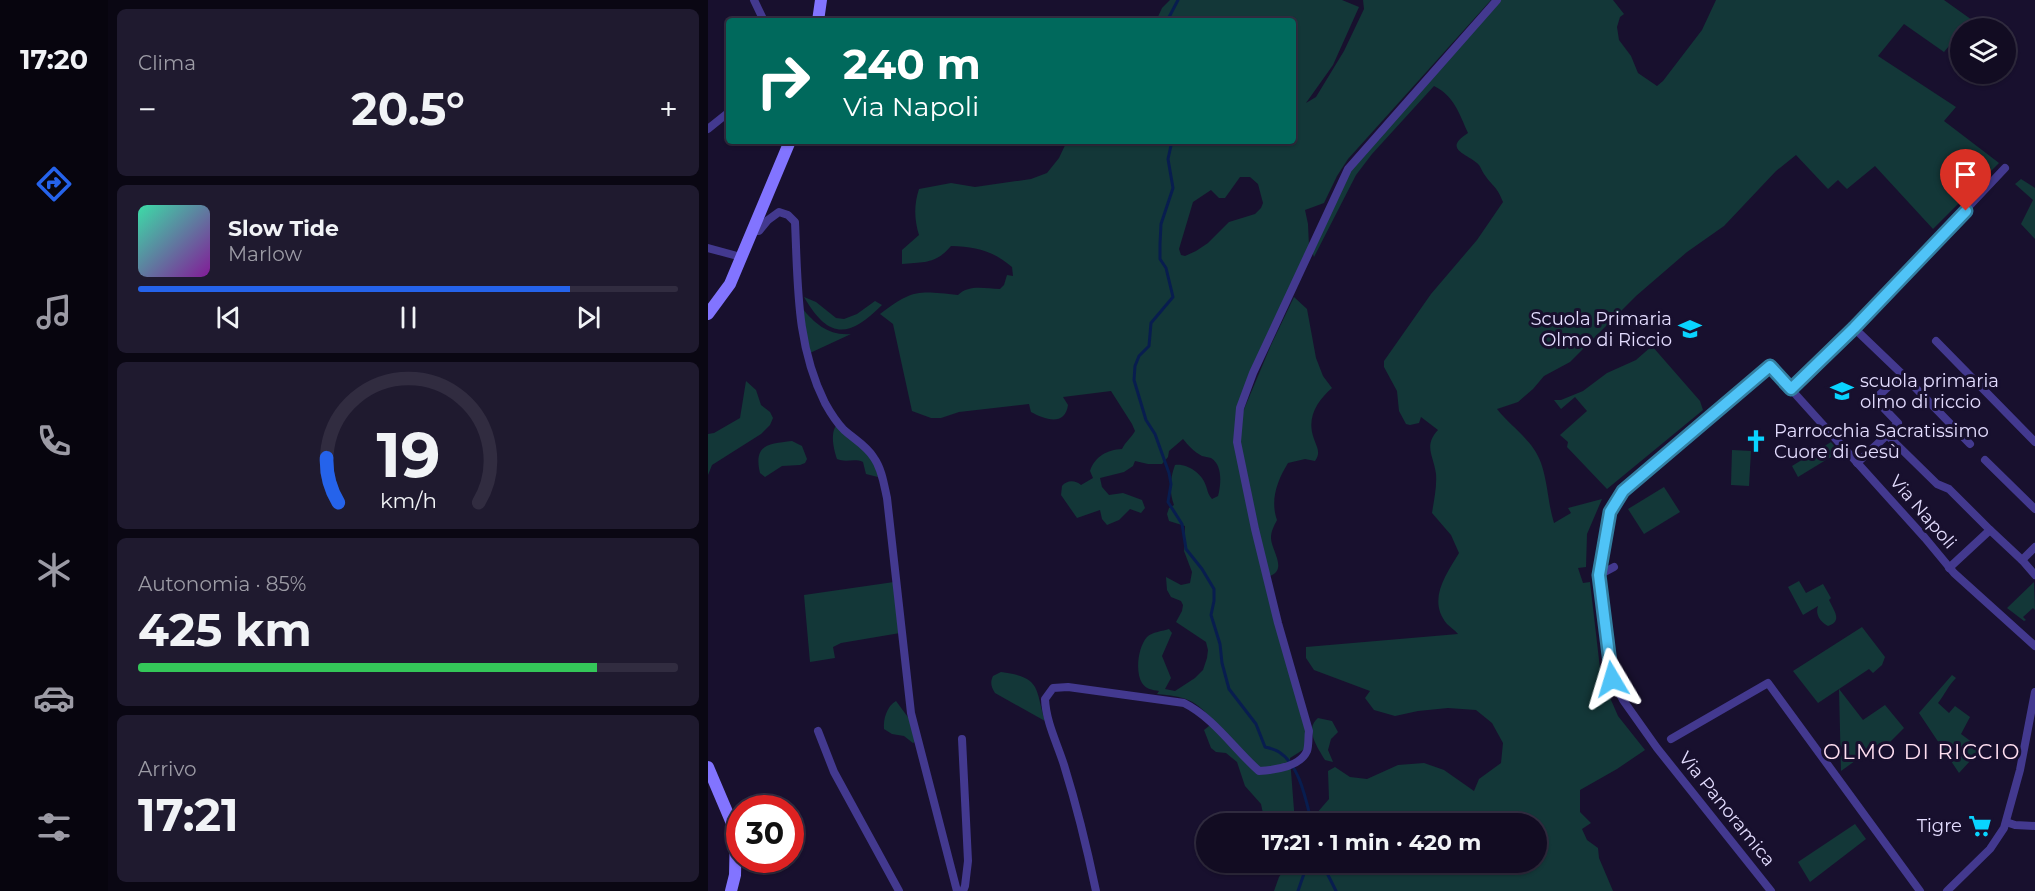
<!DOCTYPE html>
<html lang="it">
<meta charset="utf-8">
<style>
body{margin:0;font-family:Montserrat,sans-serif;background:#1f1a2f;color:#f1f3f6;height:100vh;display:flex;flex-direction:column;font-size:22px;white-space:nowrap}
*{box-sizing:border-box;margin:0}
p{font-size:20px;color:#9c9ba5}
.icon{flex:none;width:33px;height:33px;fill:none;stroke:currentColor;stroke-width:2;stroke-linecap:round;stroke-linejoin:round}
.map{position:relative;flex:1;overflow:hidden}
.side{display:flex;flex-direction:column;gap:9px;padding:9px;background:#0a0713;width:600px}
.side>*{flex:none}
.hud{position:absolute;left:18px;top:18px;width:570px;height:126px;border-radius:6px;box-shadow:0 2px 4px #0004,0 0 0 2px #312c40;background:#00695c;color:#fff;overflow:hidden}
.fabs{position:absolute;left:1242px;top:18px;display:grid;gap:12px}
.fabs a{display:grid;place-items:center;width:66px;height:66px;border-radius:50%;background:#120c22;box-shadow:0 2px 4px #0004,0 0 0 2px #312c40;font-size:30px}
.speed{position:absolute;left:18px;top:795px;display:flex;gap:12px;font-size:30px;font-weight:700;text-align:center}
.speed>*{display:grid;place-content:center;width:78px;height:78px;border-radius:50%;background:#120c22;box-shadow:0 2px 4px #0004,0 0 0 2px #312c40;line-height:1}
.speed .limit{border:9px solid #d22;background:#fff;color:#111}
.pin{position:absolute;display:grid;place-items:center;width:51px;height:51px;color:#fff;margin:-62px -26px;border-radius:50% 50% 50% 0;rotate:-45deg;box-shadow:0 0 6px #0007}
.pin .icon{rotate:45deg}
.me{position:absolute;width:66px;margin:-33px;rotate:353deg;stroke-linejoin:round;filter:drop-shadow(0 0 4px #0008)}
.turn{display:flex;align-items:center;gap:21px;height:126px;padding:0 18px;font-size:27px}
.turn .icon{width:78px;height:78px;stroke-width:2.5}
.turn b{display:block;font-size:42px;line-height:51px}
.big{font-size:45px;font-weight:700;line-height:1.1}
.side .card{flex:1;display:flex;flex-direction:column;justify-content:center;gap:9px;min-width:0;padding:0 21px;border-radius:9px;background:#1f1a2f}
.side .dial{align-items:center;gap:0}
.dial svg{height:156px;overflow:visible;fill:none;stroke:#312c40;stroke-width:7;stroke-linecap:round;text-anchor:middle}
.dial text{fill:#f1f3f6;stroke:none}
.song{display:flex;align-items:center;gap:18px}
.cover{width:72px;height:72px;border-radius:9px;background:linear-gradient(135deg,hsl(160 70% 55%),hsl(290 70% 35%))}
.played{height:6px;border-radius:3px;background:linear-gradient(90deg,#2563eb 80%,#312c40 80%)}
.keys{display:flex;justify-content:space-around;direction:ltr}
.heat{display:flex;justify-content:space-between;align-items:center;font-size:33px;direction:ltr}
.charge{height:9px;border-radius:4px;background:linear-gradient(90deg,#34c759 85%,#312c40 0)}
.trip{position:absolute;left:488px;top:813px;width:351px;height:60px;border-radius:30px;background:#120c22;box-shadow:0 2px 4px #0004,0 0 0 2px #312c40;font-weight:700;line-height:60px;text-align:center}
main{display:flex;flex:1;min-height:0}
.tabs{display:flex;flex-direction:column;width:108px;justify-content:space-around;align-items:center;background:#07050e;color:#9c9ba5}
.tabs .icon{width:42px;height:42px}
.tabs .on{color:#2563eb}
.tabs b{font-size:27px;color:#f1f3f6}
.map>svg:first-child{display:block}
.green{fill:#133738;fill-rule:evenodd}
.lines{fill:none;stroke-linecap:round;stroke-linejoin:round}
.stream{stroke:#081d4f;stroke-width:3}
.street{stroke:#43398f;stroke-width:8}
.secondary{stroke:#8274ff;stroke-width:12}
.route-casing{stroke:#337fa1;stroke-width:15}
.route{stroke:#4fc3f7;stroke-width:10}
.labels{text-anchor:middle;stroke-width:6;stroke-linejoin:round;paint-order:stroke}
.poi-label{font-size:18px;fill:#e4ddff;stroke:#18102e;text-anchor:end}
.street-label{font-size:18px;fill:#e4ddff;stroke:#18102e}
.quarter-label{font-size:21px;letter-spacing:1.5px;fill:#ffdff1;stroke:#18102e}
</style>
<main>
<nav class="tabs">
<b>17:20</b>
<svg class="icon on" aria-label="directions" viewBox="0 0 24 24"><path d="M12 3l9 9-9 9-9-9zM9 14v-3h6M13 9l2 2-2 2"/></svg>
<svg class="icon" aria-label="music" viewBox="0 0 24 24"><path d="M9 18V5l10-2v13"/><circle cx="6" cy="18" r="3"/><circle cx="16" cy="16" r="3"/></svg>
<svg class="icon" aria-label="phone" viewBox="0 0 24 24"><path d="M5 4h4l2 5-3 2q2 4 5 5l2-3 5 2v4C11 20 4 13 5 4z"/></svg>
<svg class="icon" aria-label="climate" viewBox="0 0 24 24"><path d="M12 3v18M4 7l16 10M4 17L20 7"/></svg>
<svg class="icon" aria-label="car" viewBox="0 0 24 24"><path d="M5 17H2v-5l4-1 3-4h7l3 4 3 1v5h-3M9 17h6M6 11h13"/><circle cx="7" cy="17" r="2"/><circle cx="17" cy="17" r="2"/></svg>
<svg class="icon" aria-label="filters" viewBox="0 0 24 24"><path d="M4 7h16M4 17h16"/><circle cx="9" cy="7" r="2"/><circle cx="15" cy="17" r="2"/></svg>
</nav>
<section class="side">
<div class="card"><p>Clima</p>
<div class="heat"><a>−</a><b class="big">20.5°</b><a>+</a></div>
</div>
<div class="card">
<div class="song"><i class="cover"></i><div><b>Slow Tide</b><p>Marlow</p></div></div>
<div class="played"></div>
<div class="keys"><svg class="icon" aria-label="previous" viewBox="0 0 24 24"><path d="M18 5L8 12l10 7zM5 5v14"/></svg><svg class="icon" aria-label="pause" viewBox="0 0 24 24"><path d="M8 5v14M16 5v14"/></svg><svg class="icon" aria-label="next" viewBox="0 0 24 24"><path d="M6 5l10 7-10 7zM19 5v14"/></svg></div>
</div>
<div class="card dial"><svg viewBox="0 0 100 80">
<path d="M14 69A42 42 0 1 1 86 69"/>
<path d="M14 69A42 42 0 0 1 8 46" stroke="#2563eb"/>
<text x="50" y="56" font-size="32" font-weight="700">19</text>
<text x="50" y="72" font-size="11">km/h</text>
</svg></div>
<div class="card"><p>Autonomia · 85%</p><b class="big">425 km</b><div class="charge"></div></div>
<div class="card"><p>Arrivo</p><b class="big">17:21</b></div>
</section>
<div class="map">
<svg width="1327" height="891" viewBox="0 0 1327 891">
<rect width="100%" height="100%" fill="#18102e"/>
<g class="green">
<path d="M 462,0 L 634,0 L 651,7 L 625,65 L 598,103 L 608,97 L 636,51 L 656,9 L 655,0 L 783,0 L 640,159 L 629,176 L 616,203 L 597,210 L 600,224 L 601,246 L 542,374 L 527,447 L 597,722 L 598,748 L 582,758 L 587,823 L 557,823 L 553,804 L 537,786 L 529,762 L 518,753 L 508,752 L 503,748 L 496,730 L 506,722 C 489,700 476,696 449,694 L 451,691 C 444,690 438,689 434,683 C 427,672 430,647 439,637 C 444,632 455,631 461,629 L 464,633 L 454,656 L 463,678 L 457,689 L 467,691 L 487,678 L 495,670 L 499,658 L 500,650 L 498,642 L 468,622 L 474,611 L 475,605 L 473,601 L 463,597 L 459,590 L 458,577 L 473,585 L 482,583 L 484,572 L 476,551 L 477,526 L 461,521 L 459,514 L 461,508 L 466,505 C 461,492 462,478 467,465 C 479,463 495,474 498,486 C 500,492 500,494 504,499 L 510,496 C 513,485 515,465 503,458 C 500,457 497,457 494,456 C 486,452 480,445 475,439 L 461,451 L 460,457 L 454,464 L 440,464 L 427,461 L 425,466 L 416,472 L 392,478 L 394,487 L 401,495 L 415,493 L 434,500 L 437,508 L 433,513 L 422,509 L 411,520 L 399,525 L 394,519 L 392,510 L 369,518 L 353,495 L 354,486 C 359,480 367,480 373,485 L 385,478 L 382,471 C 387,456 399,450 414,449 C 418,441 423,438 427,431 L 424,424 L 403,391 L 355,397 L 360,405 C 357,427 336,419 323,412 L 321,404 L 251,412 L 233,418 L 223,418 L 204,411 L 185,324 L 172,314 C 205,289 210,291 250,295 C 262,284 277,289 292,289 L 296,285 L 299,275 L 305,276 L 304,267 C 284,250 268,247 243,246 C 228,264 216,262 194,264 L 194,250 L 211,235 C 206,219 206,204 211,189 L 243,183 L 267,187 L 323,179 L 339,173 L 351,158 L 359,141 L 585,141 L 585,21 L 448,21 L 454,8 ZM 532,177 L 542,177 L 550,184 L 555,203 L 553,208 L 547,214 L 521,222 L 500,243 L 488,251 L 477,256 L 473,255 L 471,249 L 485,202 L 503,190 L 511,198 L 517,198 Z"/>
<path d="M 793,0 L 905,0 L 916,14 L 912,17 L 909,27 L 911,40 L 923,56 L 930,73 L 949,86 L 955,81 L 994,30 L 1008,0 L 1236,0 L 1264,20 L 1257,28 L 1252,28 L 1252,33 L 1236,52 L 1196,24 L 1170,56 L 1248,107 L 1236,121 L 1291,163 L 1225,229 L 1167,166 L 1139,189 L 1130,180 L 1120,189 L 1088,155 L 1068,171 L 1016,226 L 979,252 L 928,296 L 862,362 L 836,376 L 825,389 L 810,402 L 789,409 C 803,427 825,440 833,463 C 840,483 840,504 846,523 L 863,513 L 860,508 L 894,499 L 879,534 L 878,567 L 870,568 L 875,583 L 882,582 L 893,677 L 910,716 L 937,750 L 909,769 L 872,790 L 872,812 L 883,823 L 874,829 L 879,840 L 890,848 L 891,858 L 905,891 L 566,891 L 571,877 L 581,863 L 828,862 L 828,824 L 608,824 L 608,814 L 621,799 L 620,771 L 627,767 L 642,777 L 659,779 L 690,765 L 716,763 L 736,770 L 766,791 L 771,779 L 793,763 L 795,743 L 784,723 L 768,710 L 740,708 L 710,711 L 687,716 L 666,710 L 657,698 L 662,691 L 606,670 L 598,658 L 598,647 L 750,634 C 747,630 742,627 739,624 C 719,600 738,575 751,553 L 743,535 L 724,513 C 726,500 729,487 728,474 C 726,456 715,446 730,430 L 713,417 L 711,423 L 702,425 L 698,424 L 691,411 L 689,391 L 676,367 L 676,361 L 723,294 L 769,240 L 795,202 C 789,186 784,186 776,174 C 774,171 773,168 771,165 C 761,154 733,150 760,133 C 751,113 746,96 726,86 L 664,154 L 648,175 L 606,257 L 604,251 L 639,174 Z"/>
<polygon points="1313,179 1327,188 1327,239 1313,224 1325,200 1307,184"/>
<path d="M 96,297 L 108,302 L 128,318 L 136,319 L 149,314 L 167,301 L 174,305 C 141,338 121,340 96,297 Z"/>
<path d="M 586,297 L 599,309 L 608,358 L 615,376 L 624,388 C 609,401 598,418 606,439 C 609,448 613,452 607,461 L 597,459 L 580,463 C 569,481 562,500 569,520 C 566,526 563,531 563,538 C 563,550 580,569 562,576 L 560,572 L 531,442 L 534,414 L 563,345 Z"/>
<path d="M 94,308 C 107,324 121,336 143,334 L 102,353 Z"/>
<polygon points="944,346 992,401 995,410 899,489 859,447 860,442 852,435 879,411 867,397 853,409 846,400 853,400 875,391 899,373 928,360"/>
<polygon points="38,381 48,390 53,405 62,412 65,418 62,425 53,434 4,465 0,475 0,434 6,433 32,418"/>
<path d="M 128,426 L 166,460 L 170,477 L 158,474 L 155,462 C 146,458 138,463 129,459 C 126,450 122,434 128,426 Z"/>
<path d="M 84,441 L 94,446 L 99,459 L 97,463 L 92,465 L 74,466 L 57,477 L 52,473 C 45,443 62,444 84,441 Z"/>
<polygon points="1123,442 1131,452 1090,477 1084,466"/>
<polygon points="1024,450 1043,451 1041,486 1023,485"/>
<polygon points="956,487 972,512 936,534 920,509"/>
<path d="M 1091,581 L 1098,593 L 1115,584 L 1123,598 L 1121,600 C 1126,611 1135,621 1120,626 C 1112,622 1107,614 1110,606 L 1095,615 L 1080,587 Z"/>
<polygon points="186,582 192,633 133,643 125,647 127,658 102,662 96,595"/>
<polygon points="1326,582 1327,610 1325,608 1315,617 1318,620 1316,621 1299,608"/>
<polygon points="1154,627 1177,657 1174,665 1165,673 1161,669 1131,689 1155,720 1177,705 1196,728 1176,748 1172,743 1133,771 1131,689 1110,703 1085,671"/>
<path d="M 293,672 C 334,677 327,689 337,721 L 287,693 C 283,687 282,682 285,676 Z"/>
<path d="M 1244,675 L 1248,678 C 1240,686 1237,694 1230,703 L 1241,713 L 1247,706 L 1262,717 L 1253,734 L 1273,749 L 1251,773 L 1211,713 Z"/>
<path d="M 188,701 L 202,720 L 209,741 L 205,743 L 196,736 L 184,734 L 176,729 C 175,719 179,706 188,701 Z"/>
<path d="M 610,718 L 624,721 L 630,732 L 623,739 L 620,750 L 625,762 L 617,760 C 610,748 596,729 610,718 Z"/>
<polygon points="1147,824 1158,839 1102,882 1090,862"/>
</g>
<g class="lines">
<g class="stream">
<polyline points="459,21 470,0"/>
<path d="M 464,141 L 460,159 L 465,188 L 453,224 L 452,244 L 452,259 L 458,268 L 465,297 L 443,323 L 441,346 L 431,356 L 427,366 L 426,380 L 438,420 L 447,434 L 461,473 L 463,484 L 460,502 L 474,524 L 478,549 L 494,569 L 506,589 L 506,601 L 503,615 L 512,644 L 514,663 L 521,689 L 548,724 L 557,747 C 561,748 567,749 571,752 C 592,765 598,801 604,824"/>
<polyline points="615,862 618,871 628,891"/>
<polyline points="590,891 600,862"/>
</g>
<g class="street">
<polyline points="46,0 56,21"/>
<polyline points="0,129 21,112"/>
<path d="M 44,231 L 51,231 L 60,220 L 71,212 L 80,215 L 87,222 C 90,285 88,345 117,403 C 122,412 129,423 136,430 C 146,439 159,446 166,458 C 174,469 176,485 179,498 L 203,713 L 249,891"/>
<polyline points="0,248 33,257"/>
<polyline points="1146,328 1194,374 1167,399 1190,423 1179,435 1229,484 1241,489 1282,530"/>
<polyline points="1228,341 1327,442"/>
<polyline points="1194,374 1262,444"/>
<polyline points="1083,389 1146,328 1297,168"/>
<polyline points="1277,460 1327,509"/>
<polyline points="1149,463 1179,435"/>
<polyline points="1314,560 1327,575"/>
<polyline points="1241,568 1282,530 1314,560 1327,547"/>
<polyline points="891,575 906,567"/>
<polyline points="110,731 126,772 191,891"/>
<polyline points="254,739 260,861 257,886 255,891"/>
<polyline points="963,739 1060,683 1212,891"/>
<polyline points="1298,822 1307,825 1327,826"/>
<path d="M 388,891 C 379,848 369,807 356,765 C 349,743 338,722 337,699 L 345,688 L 360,687 L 476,703 C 506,718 526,749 551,771 C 567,770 592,767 599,751 C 601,745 600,737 601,731 L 570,623 L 547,529 L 529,442 L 532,408 L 545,373 L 640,169 L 789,0"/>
<polyline points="1063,891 949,748 915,700 904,679 891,575 902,512 915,491 1062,366 1217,538 1246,573 1327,646"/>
<polyline points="1239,891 1282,849 1296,828 1312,770 1327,692"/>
</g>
<g class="secondary">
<polyline points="110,21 113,0"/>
<polyline points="0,314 22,284 82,141"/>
<polyline points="0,767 28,833 27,875 23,891"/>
</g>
</g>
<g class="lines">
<g class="route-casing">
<polyline id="route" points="904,679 891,575 902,512 915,491 1062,366 1083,389 1146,328 1258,211"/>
</g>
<use href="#route" class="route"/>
</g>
<defs>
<g id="school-bare" transform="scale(1.8)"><path d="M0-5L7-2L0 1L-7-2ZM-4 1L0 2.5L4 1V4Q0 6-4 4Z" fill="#09d4ff" stroke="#18102e" stroke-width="2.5" paint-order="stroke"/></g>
<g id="church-bare" transform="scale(1.8)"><path d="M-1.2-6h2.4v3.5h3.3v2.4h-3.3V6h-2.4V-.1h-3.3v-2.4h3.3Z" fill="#09d4ff" stroke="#18102e" stroke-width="2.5" paint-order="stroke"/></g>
<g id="supermarket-bare" transform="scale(1.8)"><path d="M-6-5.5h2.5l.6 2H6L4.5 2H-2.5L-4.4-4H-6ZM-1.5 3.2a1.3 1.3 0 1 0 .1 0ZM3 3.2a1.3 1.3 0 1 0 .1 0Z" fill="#09d4ff" stroke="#18102e" stroke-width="2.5" paint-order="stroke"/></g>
</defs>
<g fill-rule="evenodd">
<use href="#school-bare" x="982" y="329"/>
<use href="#school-bare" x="1134" y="391"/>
<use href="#church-bare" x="1048" y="441"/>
<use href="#supermarket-bare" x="1272" y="826"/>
</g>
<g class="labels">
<g class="poi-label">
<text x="964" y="325">Scuola Primaria<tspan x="964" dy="21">Olmo di Riccio</tspan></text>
<text x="1152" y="387" text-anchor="start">scuola primaria<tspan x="1152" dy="21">olmo di riccio</tspan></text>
<text x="1066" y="437" text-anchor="start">Parrocchia Sacratissimo<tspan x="1066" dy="21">Cuore di Gesù</tspan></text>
<text x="1254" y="832">Tigre</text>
</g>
<g class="street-label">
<text transform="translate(1215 512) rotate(49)" y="6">Via Napoli</text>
<text transform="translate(1019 809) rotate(51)" y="6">Via Panoramica</text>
</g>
<g class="quarter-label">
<text x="1214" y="759">OLMO DI RICCIO</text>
</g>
</g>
</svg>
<div class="fabs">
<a><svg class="icon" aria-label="layers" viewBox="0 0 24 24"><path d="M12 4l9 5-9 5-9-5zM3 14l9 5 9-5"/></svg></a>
</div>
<div class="speed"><div class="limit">30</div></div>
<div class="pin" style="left:1258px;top:211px;background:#d93025"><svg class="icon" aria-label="arrive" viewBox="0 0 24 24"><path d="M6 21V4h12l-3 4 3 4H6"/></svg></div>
<svg class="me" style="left:904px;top:679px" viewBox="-20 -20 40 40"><path d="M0-17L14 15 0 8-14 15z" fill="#4fc3f7" stroke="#fff" stroke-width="4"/></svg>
<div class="trip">17:21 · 1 min · 420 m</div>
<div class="hud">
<div class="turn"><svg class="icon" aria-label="right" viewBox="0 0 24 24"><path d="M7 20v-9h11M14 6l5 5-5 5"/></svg><div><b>240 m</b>Via Napoli</div></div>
</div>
</div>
</main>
